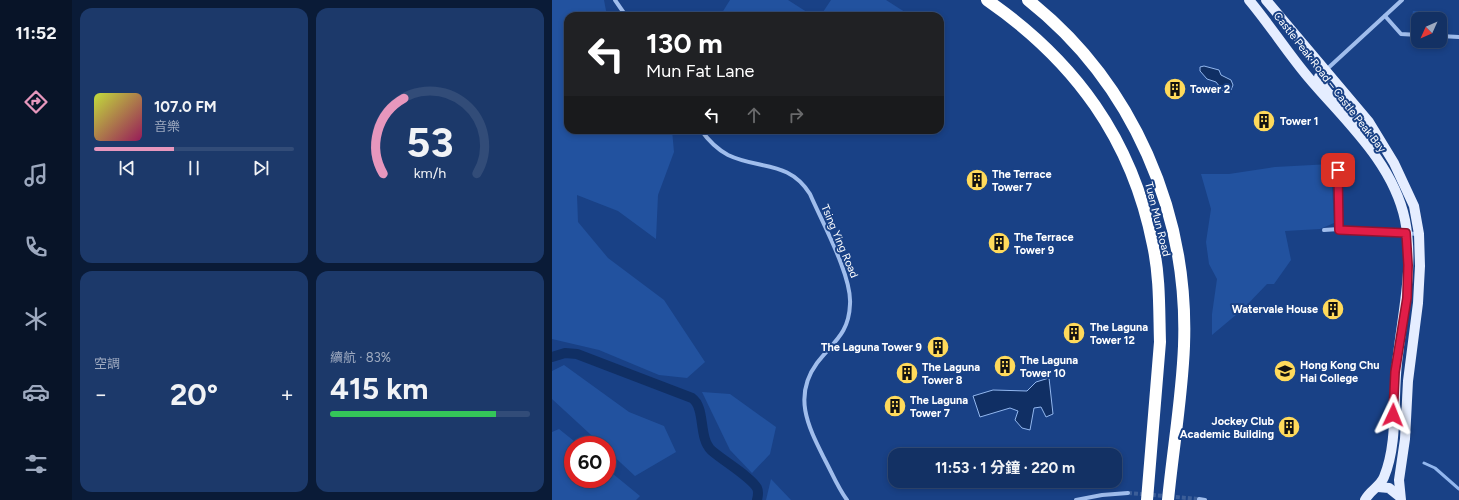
<!DOCTYPE html>
<html lang="zh-TW">
<meta charset="utf-8">
<style>
body{margin:0;font-family:Figtree,"Noto Sans TC",sans-serif;background:#1c396a;color:#f1f3f6;height:100vh;display:flex;flex-direction:column;font-size:15px;white-space:nowrap}
*{box-sizing:border-box;margin:0}
p{font-size:13px;color:#9da9bf}
.icon{flex:none;width:22px;height:22px;fill:none;stroke:currentColor;stroke-width:2;stroke-linecap:round;stroke-linejoin:round}
.map{position:relative;flex:1;overflow:hidden}
.drawer{display:flex;flex-direction:column;gap:8px;padding:8px;background:#0a1b37;width:480px}
.drawer>*{flex:none}
.hud{position:absolute;left:12px;top:12px;width:380px;height:122px;border-radius:12px;box-shadow:0 2px 6px #0003,0 0 0 1px #324c78;background:#202124;color:#fff;overflow:hidden}
.needle{width:26px;rotate:225deg}
.controls{position:absolute;left:859px;top:12px;display:grid;gap:8px}
.controls a{display:grid;place-items:center;width:36px;height:36px;border-radius:8px;background:#133164;box-shadow:0 2px 6px #0003,0 0 0 1px #324c78;font-size:20px}
.speed{position:absolute;left:12px;top:436px;display:flex;gap:8px;font-size:20px;font-weight:700;text-align:center}
.speed>*{display:grid;place-content:center;width:52px;height:52px;border-radius:50%;background:#133164;box-shadow:0 2px 6px #0003,0 0 0 1px #324c78;line-height:1}
.speed .limit{border:6px solid #d22;background:#fff;color:#111}
.pin{position:absolute;display:grid;place-items:center;width:34px;height:34px;color:#fff;margin:-17px;border-radius:8px;box-shadow:0 2px 6px #0006}
.me{position:absolute;width:44px;margin:-22px;rotate:2deg;stroke-linejoin:round;filter:drop-shadow(0 0 3px #0008)}
.turn{display:flex;align-items:center;gap:14px;height:84px;padding:0 16px;font-size:18px}
.turn .icon{width:52px;height:52px;stroke-width:2.5}
.turn b{display:block;font-size:28px;line-height:34px}
.lanes{display:flex;align-items:center;height:38px;padding:0 16px;background:#0003;justify-content:center;gap:20px;direction:ltr}
.lanes .off{opacity:.35}
.big{font-size:30px;font-weight:700;line-height:1.1}
.drawer .card{flex:1;display:flex;flex-direction:column;justify-content:center;gap:6px;min-width:0;padding:0 14px;border-radius:12px;background:#1c396a}
.drawer .dial{align-items:center;gap:0}
.dial svg{height:104px;overflow:visible;fill:none;stroke:#324c78;stroke-width:7;stroke-linecap:round;text-anchor:middle}
.dial text{fill:#f1f3f6;stroke:none}
.song{display:flex;align-items:center;gap:12px}
.cover{width:48px;height:48px;border-radius:6px;background:linear-gradient(135deg,hsl(70 70% 55%),hsl(330 70% 35%))}
.played{height:4px;border-radius:2px;background:linear-gradient(90deg,#e797bd 40%,#324c78 40%)}
.keys{display:flex;justify-content:space-around;direction:ltr}
.heat{display:flex;justify-content:space-between;align-items:center;font-size:22px;direction:ltr}
.charge{height:6px;border-radius:3px;background:linear-gradient(90deg,#34c759 83%,#324c78 0)}
.drawer .tiles{flex:1;display:grid;gap:8px;grid-template-columns:repeat(2,1fr)}
.trip{position:absolute;left:336px;top:448px;width:234px;height:40px;border-radius:12px;background:#133164;box-shadow:0 2px 6px #0003,0 0 0 1px #324c78;font-weight:700;line-height:40px;text-align:center}
main{display:flex;flex:1;min-height:0}
.tabs{display:flex;flex-direction:column;width:72px;justify-content:space-around;align-items:center;background:#081428;color:#9da9bf}
.tabs .icon{width:28px;height:28px}
.tabs .on{color:#e797bd}
.tabs b{font-size:18px;color:#f1f3f6}
.map>svg:first-child{display:block}
.green{fill:#22529f}
.water{fill:#102f64;stroke:#92b7ef}
.lines{fill:none;stroke-linecap:round;stroke-linejoin:round}
.stream{stroke:#92b7ef;stroke-width:3}
.canal{stroke:#102f64;stroke-width:10}
.street-tunnel{stroke:#3c5e98;stroke-width:4;stroke-dasharray:4 2;stroke-linecap:butt}
.street{stroke:#a0bdec;stroke-width:4}
.primary{stroke:#e5edff;stroke-width:10}
.highway{stroke:#fff;stroke-width:12}
.route-casing{stroke:#92132f;stroke-width:10}
.route{stroke:#e11d48;stroke-width:7}
.labels{text-anchor:middle;stroke-width:4;stroke-linejoin:round;paint-order:stroke}
.street-label{font-size:11px;fill:#fff;stroke:#194186}
.poi-label{font-size:11px;font-weight:bold;fill:#fff;stroke:#194186;text-anchor:start}
</style>
<main>
<nav class="tabs">
<b>11:52</b>
<svg class="icon on" aria-label="directions" viewBox="0 0 24 24"><path d="M12 3l9 9-9 9-9-9zM9 14v-3h6M13 9l2 2-2 2"/></svg>
<svg class="icon" aria-label="music" viewBox="0 0 24 24"><path d="M9 18V5l10-2v13"/><circle cx="6" cy="18" r="3"/><circle cx="16" cy="16" r="3"/></svg>
<svg class="icon" aria-label="phone" viewBox="0 0 24 24"><path d="M5 4h4l2 5-3 2q2 4 5 5l2-3 5 2v4C11 20 4 13 5 4z"/></svg>
<svg class="icon" aria-label="climate" viewBox="0 0 24 24"><path d="M12 3v18M4 7l16 10M4 17L20 7"/></svg>
<svg class="icon" aria-label="car" viewBox="0 0 24 24"><path d="M5 17H2v-5l4-1 3-4h7l3 4 3 1v5h-3M9 17h6M6 11h13"/><circle cx="7" cy="17" r="2"/><circle cx="17" cy="17" r="2"/></svg>
<svg class="icon" aria-label="filters" viewBox="0 0 24 24"><path d="M4 7h16M4 17h16"/><circle cx="9" cy="7" r="2"/><circle cx="15" cy="17" r="2"/></svg>
</nav>
<section class="drawer">
<div class="tiles">
<div class="card">
<div class="song"><i class="cover"></i><div><b>107.0 FM</b><p>音樂</p></div></div>
<div class="played"></div>
<div class="keys"><svg class="icon" aria-label="previous" viewBox="0 0 24 24"><path d="M18 5L8 12l10 7zM5 5v14"/></svg><svg class="icon" aria-label="pause" viewBox="0 0 24 24"><path d="M8 5v14M16 5v14"/></svg><svg class="icon" aria-label="next" viewBox="0 0 24 24"><path d="M6 5l10 7-10 7zM19 5v14"/></svg></div>
</div>
<div class="card dial"><svg viewBox="0 0 100 80">
<path d="M14 69A42 42 0 1 1 86 69"/>
<path d="M14 69A42 42 0 0 1 30 11" stroke="#e797bd"/>
<text x="50" y="56" font-size="32" font-weight="700">53</text>
<text x="50" y="72" font-size="11">km/h</text>
</svg></div>
<div class="card"><p>空調</p>
<div class="heat"><a>−</a><b class="big">20°</b><a>+</a></div>
</div>
<div class="card"><p>續航 · 83%</p><b class="big">415 km</b><div class="charge"></div></div>
</div>
</section>
<div class="map">
<svg width="907" height="500" viewBox="0 0 907 500">
<rect width="100%" height="100%" fill="#194186"/>
<g class="green">
<polygon points="0,0 52,0 55,16 16,16 16,130 120,130 122,152 106,195 104,239 66,211 25,195 26,222 56,258 112,300 153,362 135,378 107,375 47,350 0,339"/>
<polygon points="178,0 236,0 261,16 168,16"/>
<polygon points="279,0 334,0 359,16 271,16 269,15"/>
<polygon points="861,11 870,11 877,19 866,19 866,29 858,28"/>
<polygon points="779,164 782,223 768,229 733,231 739,260 722,284 715,284 691,309 660,335 660,314 665,279 657,264 654,242 659,209 649,174 677,174 723,167"/>
<polygon points="12,365 77,412 112,426 124,452 83,476 55,450 55,445 50,445 0,399 0,371"/>
<polygon points="150,392 178,394 224,427 218,454 200,473 178,450"/>
<polygon points="7,429 27,445 21,445 21,479 55,479 55,469 88,496 84,500 0,500 0,432"/>
<polygon points="219,479 239,500 214,500"/>
</g>
<g class="water">
<polygon points="652,66 667,70 669,75 679,80 681,85 679,90 671,91 664,82 655,79 648,71 648,67"/>
<polygon points="497,378 501,414 494,417 489,407 482,408 478,430 470,428 463,420 466,411 458,408 428,417 421,396 441,390 475,391 484,382"/>
</g>
<g class="lines">
<polyline class="stream" points="872,463 883,468 907,489"/>
<path class="canal" d="M 0,357 L 13,353 L 25,354 L 140,398 C 154,408 146,437 159,450 C 170,460 199,477 205,488 C 207,492 206,496 205,500"/>
<polyline class="street-tunnel" points="576,493 647,499"/>
<g class="street">
<polyline points="63,0 74,16"/>
<polyline points="833,16 849,34 866,35"/>
<polyline points="888,36 907,37"/>
<polyline points="774,70 850,0"/>
<path d="M 149,130 C 156,140 165,149 176,155 C 207,170 237,160 258,194 C 270,222 300,276 298,304 C 297,334 281,342 265,363 C 240,397 257,428 273,460 C 280,473 286,488 295,500"/>
<polyline points="786,170 787,229 866,234"/>
<polyline points="772,230 787,229"/>
<polyline points="647,499 653,500"/>
<polyline points="524,500 550,495 576,493"/>
</g>
<g class="primary">
<path d="M 697,0 C 718,25 735,52 756,77 C 792,120 841,162 853,220 C 862,265 851,310 846,355 C 840,394 847,441 832,477 C 828,487 818,490 813,500"/>
<polyline points="714,0 817,122 842,163 862,206 867,234 868,266 866,303 856,381 853,439 847,480 849,500"/>
<polyline points="767,77 803,117 815,135"/>
<polyline points="826,487 837,488 847,496"/>
</g>
<g class="highway">
<path d="M 435,0 C 523,61 580,139 601,245 C 608,277 607,310 608,342 L 595,500"/>
<path d="M 476,0 C 581,83 637,213 632,346 C 630,397 621,449 616,500"/>
</g>
</g>
<g class="lines">
<g class="route-casing">
<polyline id="route" points="786,170 787,230 854,233 856,265 855,298 843,372 841,415"/>
</g>
<use href="#route" class="route"/>
</g>
<defs>
<g id="building-disc" transform="scale(1.15)"><circle r="9.5" fill="#ffda5b" stroke="#194186"/><path d="M-4-6H4V6H1V3H-1V6H-4ZM-2.5-4.3h1.7v1.8h-1.7ZM.8-4.3h1.7v1.8H.8ZM-2.5-1h1.7V.8h-1.7ZM.8-1h1.7V.8H.8Z" fill="#111"/></g>
<g id="university-disc" transform="scale(1.15)"><circle r="9.5" fill="#ffda5b" stroke="#194186"/><path d="M0-5L7-2L0 1L-7-2ZM-4 1L0 2.5L4 1V4Q0 6-4 4Z" fill="#111"/></g>
</defs>
<g fill-rule="evenodd">
<use href="#building-disc" x="623" y="89"/>
<use href="#building-disc" x="712" y="121"/>
<use href="#building-disc" x="425" y="180"/>
<use href="#building-disc" x="447" y="243"/>
<use href="#building-disc" x="781" y="309"/>
<use href="#building-disc" x="522" y="333"/>
<use href="#building-disc" x="386" y="347"/>
<use href="#building-disc" x="453" y="366"/>
<use href="#university-disc" x="733" y="371"/>
<use href="#building-disc" x="355" y="373"/>
<use href="#building-disc" x="343" y="406"/>
<use href="#building-disc" x="737" y="427"/>
</g>
<g class="labels">
<g class="street-label">
<text transform="translate(778 82) rotate(52)" y="4">Castle Peak Road – Castle Peak Bay</text>
<text transform="translate(606 219) rotate(76)" y="4">Tuen Mun Road</text>
<text transform="translate(288 241) rotate(67)" y="4">Tsing Ying Road</text>
</g>
<g class="poi-label">
<text x="638" y="93">Tower 2</text>
<text x="728" y="125">Tower 1</text>
<text x="440" y="178">The Terrace<tspan x="440" dy="13">Tower 7</tspan></text>
<text x="462" y="241">The Terrace<tspan x="462" dy="13">Tower 9</tspan></text>
<text x="766" y="313" text-anchor="end">Watervale House</text>
<text x="538" y="331">The Laguna<tspan x="538" dy="13">Tower 12</tspan></text>
<text x="370" y="351" text-anchor="end">The Laguna Tower 9</text>
<text x="468" y="364">The Laguna<tspan x="468" dy="13">Tower 10</tspan></text>
<text x="748" y="369">Hong Kong Chu<tspan x="748" dy="13">Hai College</tspan></text>
<text x="370" y="371">The Laguna<tspan x="370" dy="13">Tower 8</tspan></text>
<text x="358" y="404">The Laguna<tspan x="358" dy="13">Tower 7</tspan></text>
<text x="722" y="425" text-anchor="end">Jockey Club<tspan x="722" dy="13">Academic Building</tspan></text>
</g>
</g>
</svg>
<div class="controls">
<a><svg class="needle" viewBox="-14 -14 28 28"><path d="M0-13l5 13h-10z" fill="#e53935"/><path d="M0 13l5-13h-10z" fill="#9da9bf"/></svg></a>
</div>
<div class="speed"><div class="limit">60</div></div>
<div class="pin" style="left:786px;top:170px;background:#d93025"><svg class="icon" aria-label="arrive" viewBox="0 0 24 24"><path d="M6 21V4h12l-3 4 3 4H6"/></svg></div>
<svg class="me" style="left:841px;top:415px" viewBox="-20 -20 40 40"><path d="M0-17L14 15 0 8-14 15z" fill="#e11d48" stroke="#fff" stroke-width="4"/></svg>
<div class="trip">11:53 · 1 分鐘 · 220 m</div>
<div class="hud">
<div class="turn"><svg class="icon" aria-label="left" viewBox="0 0 24 24"><path d="M17 20v-9H6M10 6l-5 5 5 5"/></svg><div><b>130 m</b>Mun Fat Lane</div></div>
<div class="lanes"><svg class="icon" aria-label="left" viewBox="0 0 24 24"><path d="M17 20v-9H6M10 6l-5 5 5 5"/></svg><svg class="icon off" aria-label="ahead" viewBox="0 0 24 24"><path d="M12 20V5M6 11l6-6 6 6"/></svg><svg class="icon off" aria-label="right" viewBox="0 0 24 24"><path d="M7 20v-9h11M14 6l5 5-5 5"/></svg></div>
</div>
</div>
</main>
